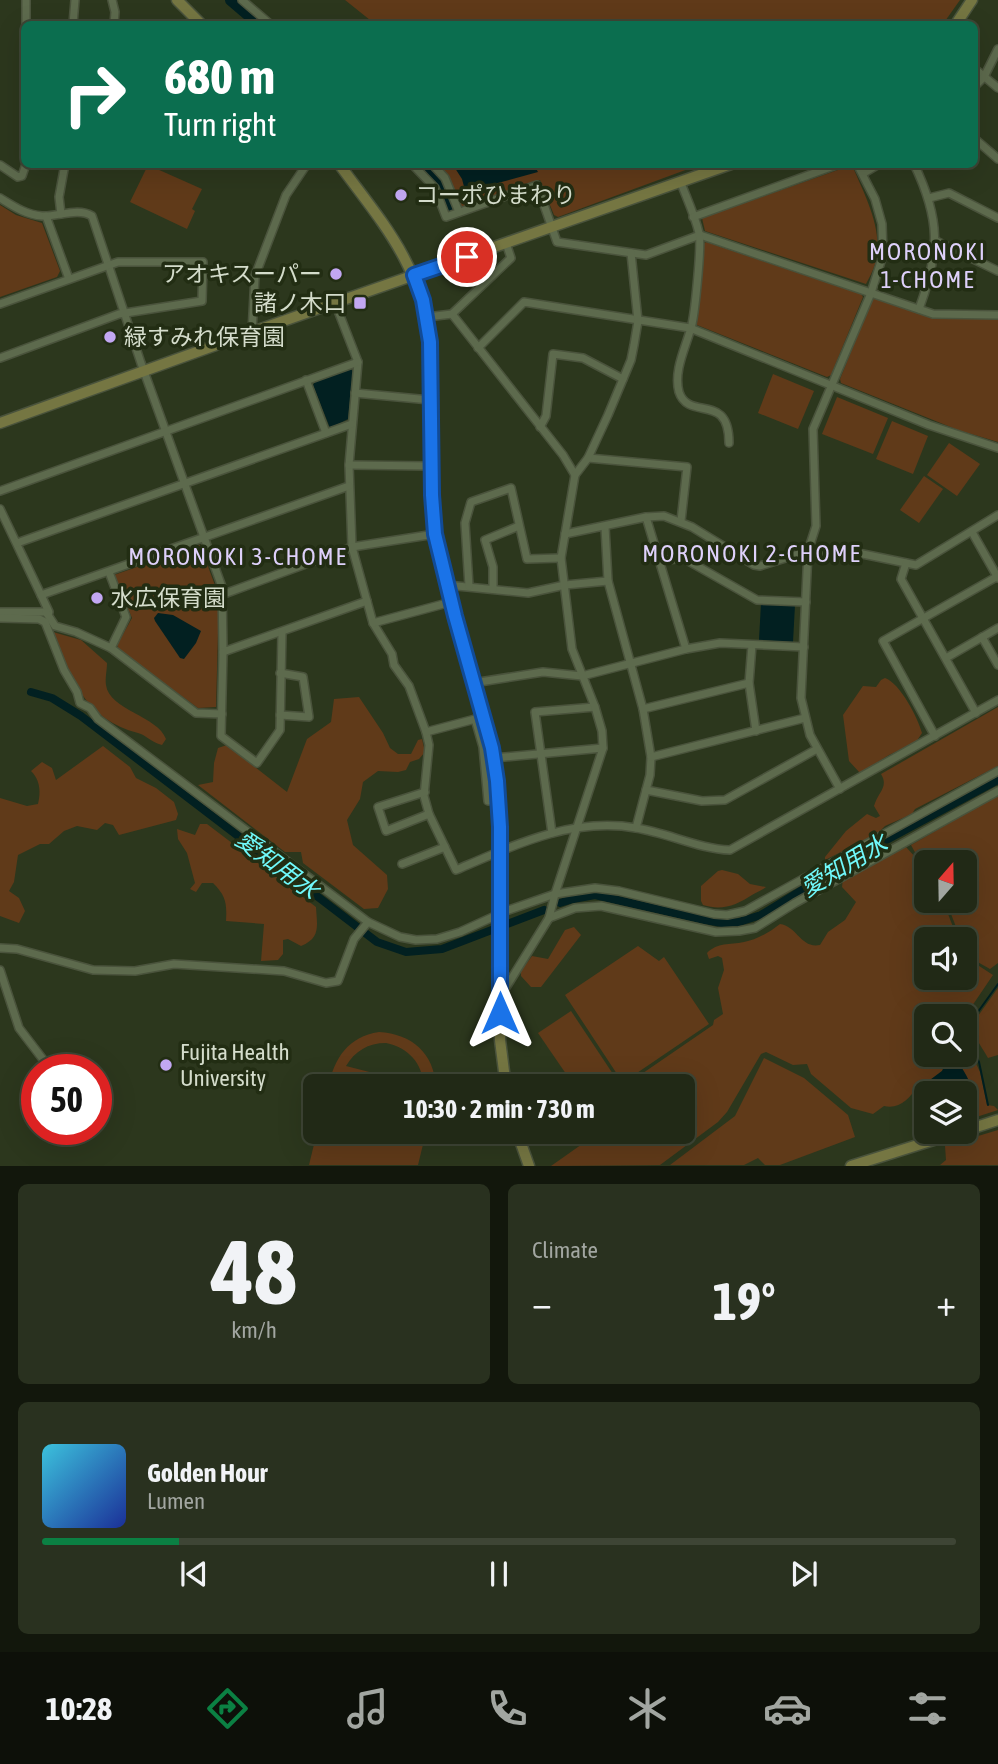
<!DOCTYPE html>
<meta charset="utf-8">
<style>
body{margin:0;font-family:"Asap Condensed","Noto Sans JP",sans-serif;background:#29311f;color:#f1f3f6;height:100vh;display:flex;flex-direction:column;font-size:26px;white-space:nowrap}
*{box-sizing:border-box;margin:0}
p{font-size:23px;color:#a2a6a1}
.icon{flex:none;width:38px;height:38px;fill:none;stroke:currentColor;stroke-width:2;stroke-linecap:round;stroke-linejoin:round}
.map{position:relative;height:1166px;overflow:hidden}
.panel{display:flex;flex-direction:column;gap:18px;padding:18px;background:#12170c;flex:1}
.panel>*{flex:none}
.banner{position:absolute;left:21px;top:21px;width:957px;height:147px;border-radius:10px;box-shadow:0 7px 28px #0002,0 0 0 2px #3e4535;background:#0b6e4f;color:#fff;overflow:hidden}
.needle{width:46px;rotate:20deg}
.tools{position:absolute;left:914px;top:850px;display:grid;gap:14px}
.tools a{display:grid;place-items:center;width:63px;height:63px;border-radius:10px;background:#212916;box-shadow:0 7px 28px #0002,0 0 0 2px #3e4535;font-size:35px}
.speed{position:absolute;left:21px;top:1054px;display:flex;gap:14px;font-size:35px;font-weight:700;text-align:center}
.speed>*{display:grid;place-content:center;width:91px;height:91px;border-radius:50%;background:#212916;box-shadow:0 7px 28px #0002,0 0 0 2px #3e4535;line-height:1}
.speed .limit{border:10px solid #d22;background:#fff;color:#111}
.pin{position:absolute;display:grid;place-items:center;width:60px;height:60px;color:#fff;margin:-30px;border:4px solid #fff;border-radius:50%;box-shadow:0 2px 7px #0007}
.me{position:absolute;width:77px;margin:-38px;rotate:0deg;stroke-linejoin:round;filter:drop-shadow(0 0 5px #0008)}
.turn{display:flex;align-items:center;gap:24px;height:147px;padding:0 28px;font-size:32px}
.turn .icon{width:91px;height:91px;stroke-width:2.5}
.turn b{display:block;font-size:49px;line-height:60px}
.big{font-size:52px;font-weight:700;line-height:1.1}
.panel .widget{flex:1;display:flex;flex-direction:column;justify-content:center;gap:10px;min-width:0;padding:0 24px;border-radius:10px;background:#29311f}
.panel .dial{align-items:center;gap:0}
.dial b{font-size:91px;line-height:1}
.song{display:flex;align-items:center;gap:21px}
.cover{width:84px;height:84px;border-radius:10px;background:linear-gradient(135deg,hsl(190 70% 55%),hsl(230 70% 35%))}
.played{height:7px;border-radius:4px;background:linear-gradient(90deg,#0b8043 15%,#3e4535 15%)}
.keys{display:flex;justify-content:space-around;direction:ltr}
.heat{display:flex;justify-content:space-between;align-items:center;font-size:38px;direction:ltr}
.panel .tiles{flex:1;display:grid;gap:18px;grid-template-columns:1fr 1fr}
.widget:last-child{grid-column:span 2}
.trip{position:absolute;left:303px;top:1074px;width:392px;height:70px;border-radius:10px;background:#212916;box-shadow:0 7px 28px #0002,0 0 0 2px #3e4535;font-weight:700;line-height:70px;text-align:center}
.tab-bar{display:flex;height:112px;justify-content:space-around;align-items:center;background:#0d1009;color:#a2a6a1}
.tab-bar .icon{width:49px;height:49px}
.tab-bar .active{color:#0b8043}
.tab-bar b{font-size:32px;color:#f1f3f6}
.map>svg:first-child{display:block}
.green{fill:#603a19;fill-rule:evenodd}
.water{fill:#022021}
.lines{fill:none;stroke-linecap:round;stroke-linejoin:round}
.stream{stroke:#022021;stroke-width:2}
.canal{stroke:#022021;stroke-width:8}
.river{stroke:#022021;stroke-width:12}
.street-casing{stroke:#4a533c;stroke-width:10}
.secondary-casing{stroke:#4a533c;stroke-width:13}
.street{stroke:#5d6a4d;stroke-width:7}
.secondary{stroke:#757642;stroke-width:10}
.route-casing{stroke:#114b97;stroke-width:18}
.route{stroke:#1a73e8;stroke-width:12}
.poi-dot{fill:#c2a7f2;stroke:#222d13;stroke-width:2.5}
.labels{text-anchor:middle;stroke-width:7;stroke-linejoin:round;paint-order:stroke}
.poi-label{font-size:23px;fill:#d4dccb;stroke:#222d13;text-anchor:start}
.neighbourhood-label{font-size:24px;letter-spacing:2px;fill:#ded0fa;stroke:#222d13}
.water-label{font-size:24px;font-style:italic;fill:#70f9fb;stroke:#222d13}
</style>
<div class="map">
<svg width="998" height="1166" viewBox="0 0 998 1166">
<rect width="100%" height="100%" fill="#2c371d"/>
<g class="green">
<polygon points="345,0 960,0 943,24 375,24"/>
<polygon points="148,165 202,189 192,209 195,211 187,229 130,202"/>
<polygon points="436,165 699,165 558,217 554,215 540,180 464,207 460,205 450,182"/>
<path d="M 852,165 C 864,194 885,231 875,264 C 873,271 869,278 866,284 L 705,231 L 702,218 Z"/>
<polygon points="0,205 16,215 42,223 60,271 57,277 0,297"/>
<polygon points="706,242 861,294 863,297 831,375 827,377 697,325 695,321 702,245"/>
<polygon points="876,298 933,317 998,318 998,442 958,430 841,383 840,379 872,300"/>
<polygon points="773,374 814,391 798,429 758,413"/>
<polygon points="837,397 888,418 873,454 822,434"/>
<polygon points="892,421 928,436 913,474 876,459"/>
<polygon points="949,443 980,464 957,496 927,475"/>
<polygon points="924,476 943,489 919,523 900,510"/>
<polygon points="200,545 219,596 216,707 198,708 119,650 117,645 132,618 114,575"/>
<path d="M 53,632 L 81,640 L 107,663 C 107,670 105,678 106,685 C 109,710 158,716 166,739 L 162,745 C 151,742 146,735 138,733 C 86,720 70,678 53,632 Z"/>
<path d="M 885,678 C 900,683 918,718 922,733 L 916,742 L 889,755 L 860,773 L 849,761 L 843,715 L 863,686 L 876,687 L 881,680 Z"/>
<polygon points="359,697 383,733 390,748 398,754 411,754 418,740 422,739 425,752 419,759 410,762 406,770 398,772 378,771 363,782 360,799 347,820 353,845 387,875 388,889 378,908 364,909 303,863 301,852 285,852 198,785 213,782 214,763 218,748 227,745 287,792 307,739 331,722 334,699"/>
<path d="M 998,707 L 998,766 L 915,809 L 912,814 L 885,826 L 877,834 L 825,860 L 825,857 L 846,831 L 867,814 L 876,818 L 880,816 L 874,806 C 878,792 889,787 881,774 Z"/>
<path d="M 103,746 L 130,767 L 136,778 L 156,788 L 174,802 L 178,814 L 176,820 L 119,835 L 113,825 L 105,823 L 97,830 L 77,826 L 64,831 L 49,844 L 40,844 L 18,855 L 14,882 L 9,891 L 19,898 L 25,911 L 19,923 L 0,916 L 0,798 L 27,806 L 38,804 C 41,791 40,780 31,771 L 42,762 L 52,768 L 56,780 Z"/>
<polygon points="998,795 998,963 990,969 974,960 964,948 964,940 953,940 958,932 946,901 964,901 964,863 926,864 917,856 911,845"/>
<path d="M 200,824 L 207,824 L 316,907 C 317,926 321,938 301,946 L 288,939 L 283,940 L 283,954 L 278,960 L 261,961 L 264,924 L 226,921 C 227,903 226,896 213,883 L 202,883 L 196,892 L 190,889 L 195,883 L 187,853 L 178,839 L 177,829 L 195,835 Z"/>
<path d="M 906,847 L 926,869 L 926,901 L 943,901 L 955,932 L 949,940 L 926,940 L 926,978 L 964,978 L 964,952 L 973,962 L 993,975 L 972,1006 L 964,1028 L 964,1017 L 926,1017 L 926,1055 L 950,1055 L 942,1071 L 926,1083 L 930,1094 L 926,1094 L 926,1115 L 918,1099 L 917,1087 C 910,1098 899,1110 884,1106 L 873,1114 L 851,1108 L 811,1074 L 807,1064 L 793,1065 L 766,1052 L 761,1054 L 727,1112 L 718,1122 L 660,1165 L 551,1166 L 585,1142 L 588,1135 L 593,1132 L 682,1132 L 682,1087 L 601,1087 L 611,1080 L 627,1084 L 713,1025 L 714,1020 L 723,1014 L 718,988 L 724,970 L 722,958 L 718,956 L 709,959 L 707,953 C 718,942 729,945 744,942 C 756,940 770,932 780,924 C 797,926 801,949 820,945 L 828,932 L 845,920 L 856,902 L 842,887 L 843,879 Z"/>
<path d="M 722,870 L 738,874 L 750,884 L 766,887 C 761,891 757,892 752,895 C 737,905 722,911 703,905 L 701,901 L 701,886 L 718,871 Z"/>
<polygon points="574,927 581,935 541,987 531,987 521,976 521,971 532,956 548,959 565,930"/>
<polygon points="638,946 659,961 664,957 709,1024 631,1077 617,1074 565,995"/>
<path d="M 998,988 L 998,1055 L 988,1058 C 982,1047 972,1035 973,1023 Z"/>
<polygon points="571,1011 613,1074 594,1087 575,1087 538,1033"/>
<path d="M 379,1032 C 412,1034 434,1053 436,1087 L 328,1087 C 335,1057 348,1037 379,1032 ZM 386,1043 C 409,1048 422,1063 424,1086 L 346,1066 C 355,1051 368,1043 386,1043 Z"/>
<polygon points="964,1038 980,1072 987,1105 994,1106 998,1110 964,1121 964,1107 972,1104 954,1055 964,1055"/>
<polygon points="764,1058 804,1078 848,1115 855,1137 780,1165 765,1165 758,1158 744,1165 670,1165 735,1116"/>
<polygon points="998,1130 998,1165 940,1165 946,1160 945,1146"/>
<polygon points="317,1132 426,1132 418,1165 309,1165"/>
</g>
<g class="water">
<polygon points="453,165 534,165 538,172 494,184 493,190 467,198 462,179"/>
<polygon points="350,369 353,371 348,419 330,428 313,385 315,382"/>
<polygon points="761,603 795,605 793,642 759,640"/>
<polygon points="158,613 173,615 201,631 196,643 184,659 180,658 155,621 154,618"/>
<path d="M 950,1055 L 954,1055 C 962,1069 977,1087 972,1104 L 964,1107 L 964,1094 L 930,1094 L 926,1083 L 942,1071 Z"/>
</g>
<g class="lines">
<g class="stream">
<polyline points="975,1016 998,984"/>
<polyline points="962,1017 966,1014"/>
<polyline points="965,1035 979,1062 988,1105"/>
</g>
<g class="canal">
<polyline points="31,692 52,698 81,716 377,942 406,952 442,949 544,910"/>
<polyline points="560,903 573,899 595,895 705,920 722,923 739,922 761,915 866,851 998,780"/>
</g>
<g class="river">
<polyline points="231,0 259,24"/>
<polyline points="422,164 441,184 450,208"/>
</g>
<g class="street-casing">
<g id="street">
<polyline points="26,0 26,24"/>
<polyline points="112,0 115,12 114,24"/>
<polyline points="242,0 270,24"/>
<polyline points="73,24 75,0"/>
<polyline points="975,69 998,88"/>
<polyline points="975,86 984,77 998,49"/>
<polyline points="975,139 998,159"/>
<polyline points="412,164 435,188 446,217 537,185 557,242 646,255 700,235 933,314 998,315"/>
<polyline points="432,164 445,178 459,212"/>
<path d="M 914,164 C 941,220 940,252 919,309"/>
<polyline points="0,165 18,177 22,176 26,164"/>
<polyline points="864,173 879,164"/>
<path d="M 681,183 C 687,199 695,216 699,233 C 702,244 695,310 692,324 C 687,345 673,370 679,392 C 689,422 729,391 729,443"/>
<path d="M 0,198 C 13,206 26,215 42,216 C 58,217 78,207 92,216 L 141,363 L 222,587 L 223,652 L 367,601"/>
<polyline points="929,198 949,193 998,218"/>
<polyline points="61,214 59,197 65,164"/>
<polyline points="46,216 69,279"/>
<polyline points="693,217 839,164"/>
<polyline points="936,241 998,271"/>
<path d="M 335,303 L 358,362 L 349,465 L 352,547 L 373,623 L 392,654 L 394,665 L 409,686 L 426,732 L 429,745 L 424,796 L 429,814 L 456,870 C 514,845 572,817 636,828 C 668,833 699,849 730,850 L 998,700"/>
<polyline points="0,304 118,262 203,262 202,301 119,314 0,358"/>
<polyline points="452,314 563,455 575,475"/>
<polyline points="427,317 452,314 511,258 506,243"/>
<polyline points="252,332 255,276 286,195 307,164"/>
<polyline points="478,348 524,302 690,328 929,425 998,448"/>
<polyline points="306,380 326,433"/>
<polyline points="355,393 430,400"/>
<polyline points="540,427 546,416 553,354 583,358 623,379"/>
<polyline points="588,458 687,467 681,521"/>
<polyline points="349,465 431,466"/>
<polyline points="0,491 358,362"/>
<polyline points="0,509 41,595 349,486"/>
<polyline points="646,517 686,649"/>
<polyline points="605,527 608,581 643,709 651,757 650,775 636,828"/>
<polyline points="972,532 998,578"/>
<polyline points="565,534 646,517 664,516 692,527 754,565 760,566 808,551 853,552 916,565 998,515"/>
<polyline points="17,543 352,424"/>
<polyline points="660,561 683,558 757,600 806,602"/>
<polyline points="906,563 901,579 976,713"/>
<polyline points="109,572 126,617 111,648 196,713 222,714"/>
<polyline points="447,585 528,593 565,585 608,581"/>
<polyline points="469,586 465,523 471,502 511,488 527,559 561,558"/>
<polyline points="493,589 493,567 485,540 519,526"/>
<polyline points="224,594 352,547 435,534"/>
<polyline points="0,612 49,612 41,595"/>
<polyline points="46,612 55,626 76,632 111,648"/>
<polyline points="0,618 39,619 45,622 64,670 77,692 80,703 90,708 98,719 368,922 400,937 416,940 437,939 460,932 506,911 555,894 595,888 619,891 714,914 727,915 745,911 998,771"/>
<polyline points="373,623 451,602"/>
<polyline points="982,637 998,665"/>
<polyline points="752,645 749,683 756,731"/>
<polyline points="223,652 221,736 257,763 280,730 282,632"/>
<polyline points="946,658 998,628"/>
<polyline points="280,673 303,677 309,717 280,715"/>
<polyline points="473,683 543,672 582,676 686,649 720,643 804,647"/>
<polyline points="643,709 749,683"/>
<polyline points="475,719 483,747 488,801"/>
<polyline points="426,732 479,718"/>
<polyline points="935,736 883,641 998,576"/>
<polyline points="651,757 805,718"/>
<polyline points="494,758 603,748"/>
<polyline points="840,789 810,735 801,698 808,551 816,526 813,429 871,293 883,255 882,224 875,199 857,164"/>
<polyline points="646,790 702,801 725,800 817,749"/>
<polyline points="425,792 378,807 386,831 429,814"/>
<polyline points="552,833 535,712 595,707"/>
<polyline points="402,864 445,847"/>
<polyline points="549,918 575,908 601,906 716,932 739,931 755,928 795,903 998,791"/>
<polyline points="0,948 17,949 93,970 135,971 174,964 284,971 326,983 338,981 354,939 368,922"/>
<polyline points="0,970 19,1028 45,1062 43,1069"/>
<polyline points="499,989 505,989 549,918 555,894 603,748 602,731 595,707 572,649 561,558 575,475 588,458 608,415 631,360 634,345 638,321 631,253"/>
</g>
</g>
<g class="secondary-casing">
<g id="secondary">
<polyline points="177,0 201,24"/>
<polyline points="956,24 972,0"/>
<path d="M 339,164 C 384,225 420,263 430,342 L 432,495 L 435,534 L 451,602 L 492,748 L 497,781 L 500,827 L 500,1040 L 506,1087"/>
<polyline points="0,423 252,332 731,164"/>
<polyline points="964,1131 998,1120"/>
<polyline points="517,1132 529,1166"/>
<polyline points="851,1166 959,1132"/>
</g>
</g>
<use href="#street" class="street"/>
<use href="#secondary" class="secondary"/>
</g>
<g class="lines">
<g class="route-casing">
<polyline id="route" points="467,257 414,275 423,300 430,342 432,495 435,534 455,616 492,748 497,781 500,827 500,1013"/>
</g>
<use href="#route" class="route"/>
</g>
<g class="poi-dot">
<circle cx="401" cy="195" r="7"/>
<circle cx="336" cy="274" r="7"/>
<rect x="353" y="296" width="14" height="14" rx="3.5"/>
<circle cx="110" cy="337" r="7"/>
<circle cx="97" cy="598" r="7"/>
<circle cx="166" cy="1065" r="7"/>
</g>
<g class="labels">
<g class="poi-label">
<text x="415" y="203">コーポひまわり</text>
<text x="322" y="282" text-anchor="end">アオキスーパー</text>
<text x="346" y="311" text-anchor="end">諸ノ木口</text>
<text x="124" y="345">緑すみれ保育園</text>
<text x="111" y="606">水広保育園</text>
<text x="180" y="1060">Fujita Health<tspan x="180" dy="26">University</tspan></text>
</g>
<g class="neighbourhood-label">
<text x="928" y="260">MORONOKI<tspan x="928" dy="28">1-CHOME</tspan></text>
<text x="752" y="562">MORONOKI 2-CHOME</text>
<text x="238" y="565">MORONOKI 3-CHOME</text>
</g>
<g class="water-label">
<text transform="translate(277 865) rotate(37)" y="8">愛知用水</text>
<text transform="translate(844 866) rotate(-31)" y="8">愛知用水</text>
</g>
</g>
</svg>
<div class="tools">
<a><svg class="needle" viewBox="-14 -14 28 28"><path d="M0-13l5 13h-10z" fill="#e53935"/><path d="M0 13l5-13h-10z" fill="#a2a6a1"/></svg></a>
<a><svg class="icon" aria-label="sound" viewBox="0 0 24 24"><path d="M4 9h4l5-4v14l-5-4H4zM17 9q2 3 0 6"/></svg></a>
<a><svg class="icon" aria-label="search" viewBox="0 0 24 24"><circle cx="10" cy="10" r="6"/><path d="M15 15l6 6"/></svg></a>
<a><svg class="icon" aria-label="layers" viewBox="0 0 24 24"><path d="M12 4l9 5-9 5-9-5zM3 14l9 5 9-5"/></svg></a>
</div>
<div class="speed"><div class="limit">50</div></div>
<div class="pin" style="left:467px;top:257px;background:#d93025"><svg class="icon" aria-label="arrive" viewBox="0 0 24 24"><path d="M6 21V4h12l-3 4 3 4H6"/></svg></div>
<svg class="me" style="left:500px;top:1013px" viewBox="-20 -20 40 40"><path d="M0-17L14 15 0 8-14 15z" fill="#1a73e8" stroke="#fff" stroke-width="4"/></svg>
<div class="trip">10:30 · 2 min · 730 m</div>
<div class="banner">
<div class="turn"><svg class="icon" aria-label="right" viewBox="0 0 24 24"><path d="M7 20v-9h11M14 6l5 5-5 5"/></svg><div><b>680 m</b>Turn right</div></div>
</div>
</div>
<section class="panel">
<div class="tiles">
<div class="widget dial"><b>48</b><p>km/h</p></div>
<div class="widget"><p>Climate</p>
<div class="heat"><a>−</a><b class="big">19°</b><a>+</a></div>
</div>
<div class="widget">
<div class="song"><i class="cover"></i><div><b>Golden Hour</b><p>Lumen</p></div></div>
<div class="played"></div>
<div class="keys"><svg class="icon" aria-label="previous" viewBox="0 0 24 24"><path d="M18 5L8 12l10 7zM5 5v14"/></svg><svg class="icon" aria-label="pause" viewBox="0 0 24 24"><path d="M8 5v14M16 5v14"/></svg><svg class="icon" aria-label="next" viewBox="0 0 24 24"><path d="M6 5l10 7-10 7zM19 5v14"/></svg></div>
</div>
</div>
</section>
<nav class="tab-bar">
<b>10:28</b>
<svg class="icon active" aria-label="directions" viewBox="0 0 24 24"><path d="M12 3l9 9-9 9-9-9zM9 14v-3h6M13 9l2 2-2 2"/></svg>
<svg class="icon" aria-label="music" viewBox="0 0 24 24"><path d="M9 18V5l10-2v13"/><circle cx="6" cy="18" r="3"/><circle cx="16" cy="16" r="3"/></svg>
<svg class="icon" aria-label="phone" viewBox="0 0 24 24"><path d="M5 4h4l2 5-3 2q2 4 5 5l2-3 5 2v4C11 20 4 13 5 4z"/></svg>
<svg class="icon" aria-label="climate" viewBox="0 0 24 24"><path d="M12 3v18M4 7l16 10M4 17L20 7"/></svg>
<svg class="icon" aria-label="car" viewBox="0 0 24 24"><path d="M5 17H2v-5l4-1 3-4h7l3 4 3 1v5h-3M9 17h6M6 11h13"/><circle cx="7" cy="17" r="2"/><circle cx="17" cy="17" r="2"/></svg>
<svg class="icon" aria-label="filters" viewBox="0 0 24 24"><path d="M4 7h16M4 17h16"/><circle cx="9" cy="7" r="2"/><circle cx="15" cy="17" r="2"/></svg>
</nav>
